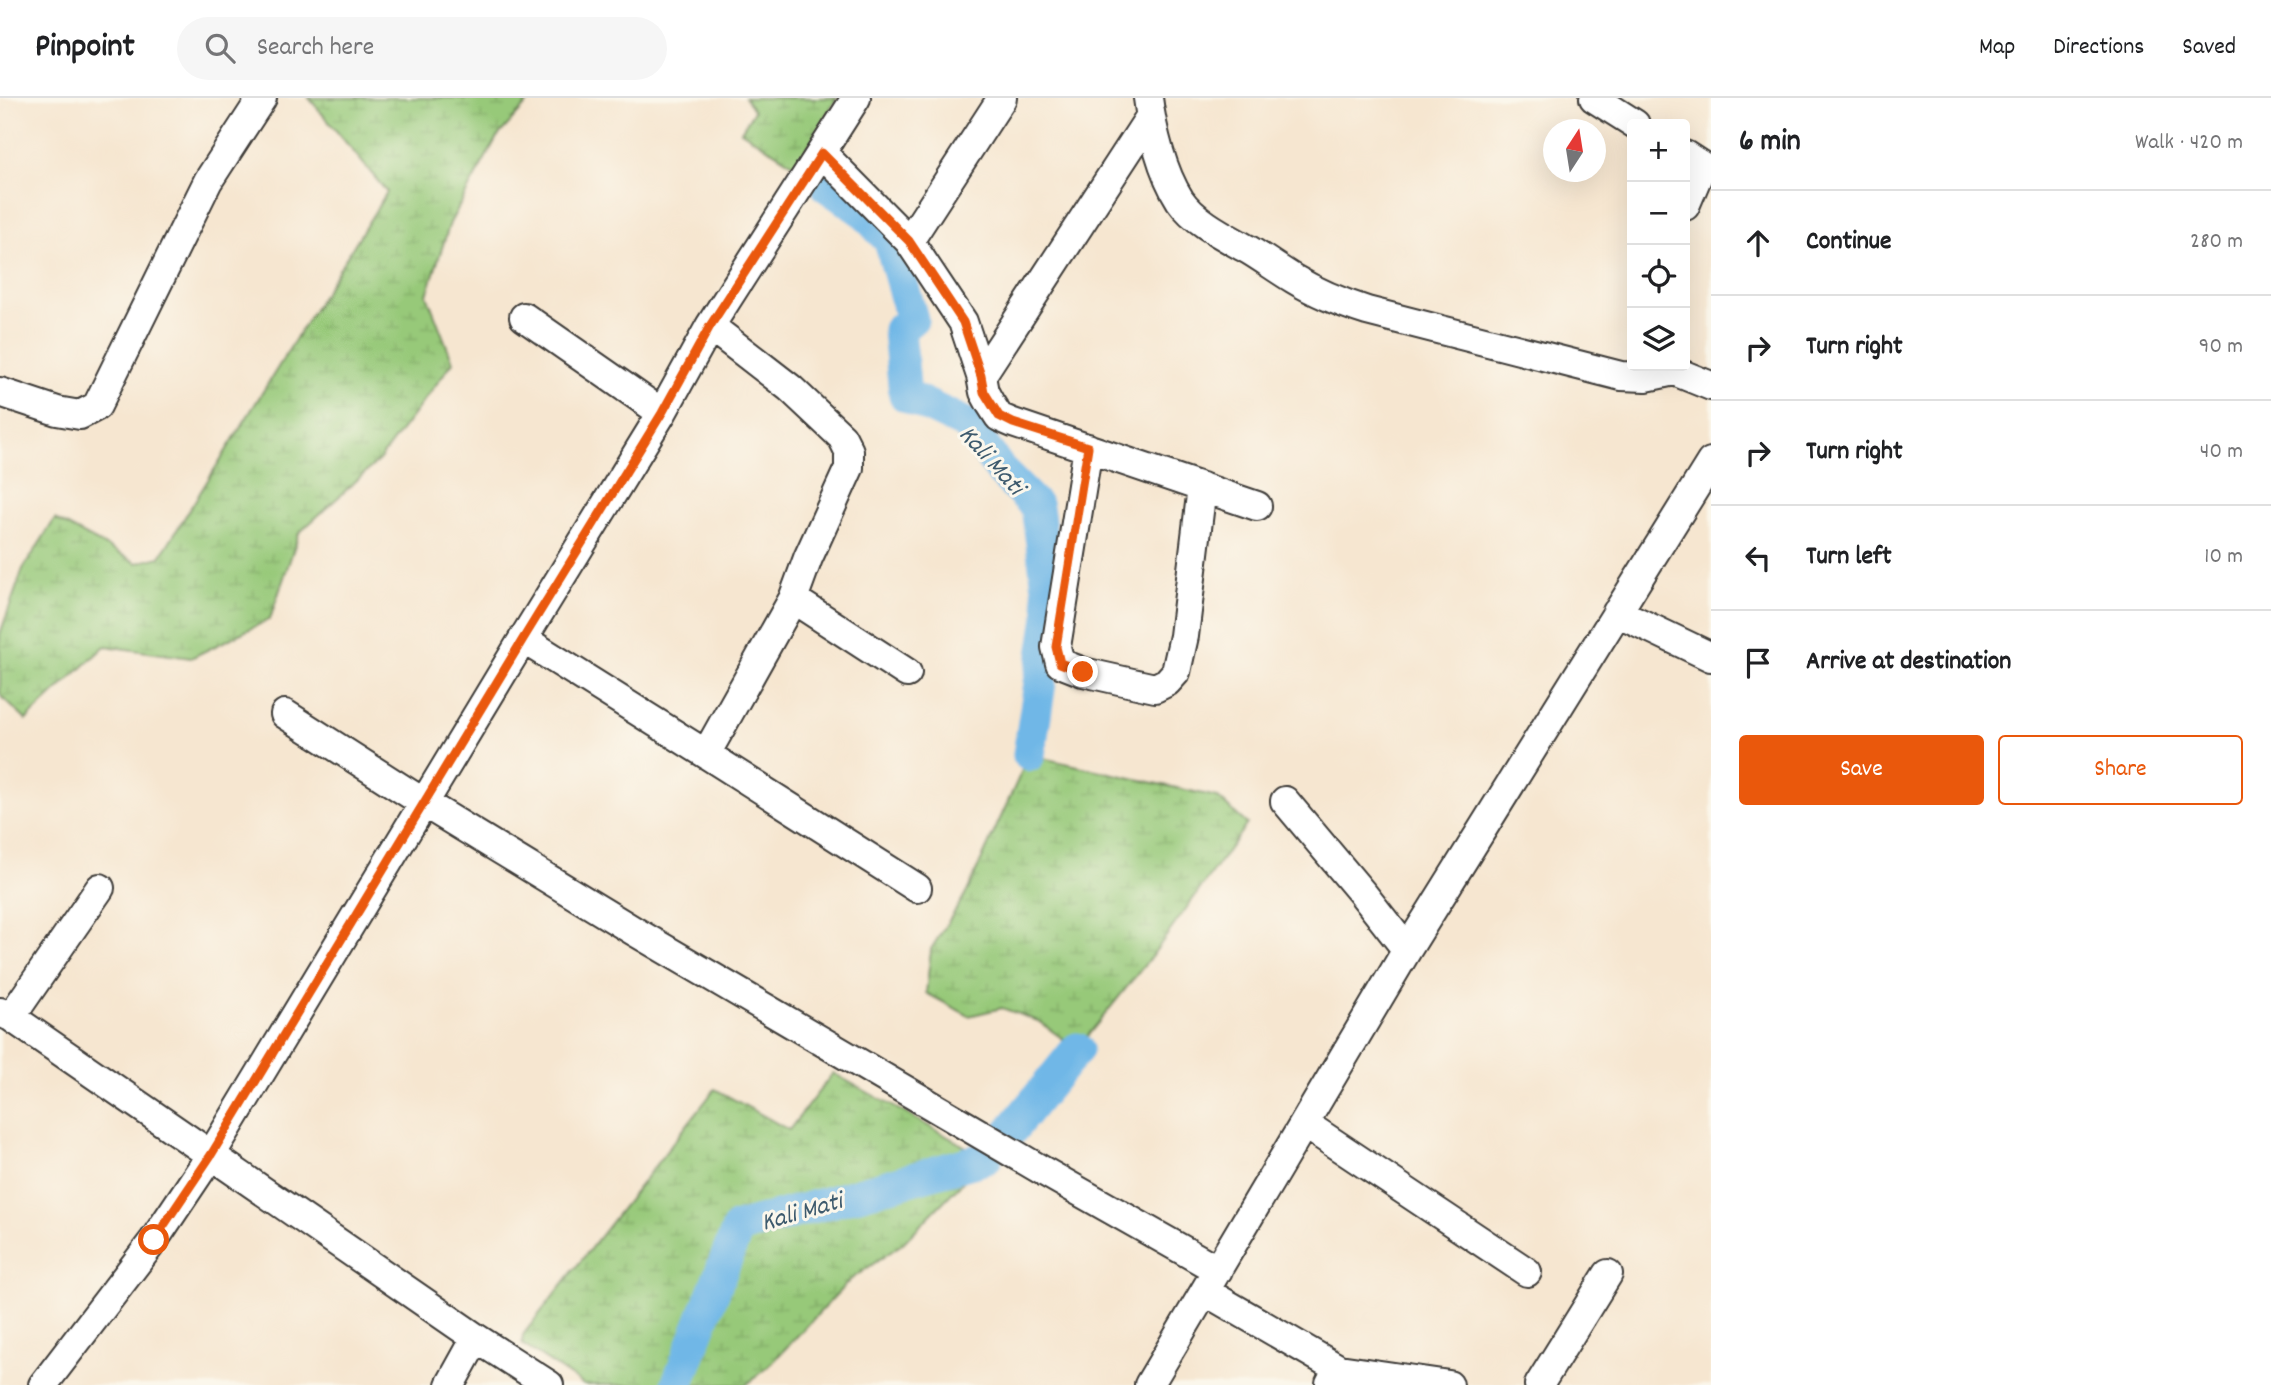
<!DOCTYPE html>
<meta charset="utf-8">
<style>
body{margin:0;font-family:Dekko,sans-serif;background:#f6f6f6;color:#202124}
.controls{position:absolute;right:21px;top:21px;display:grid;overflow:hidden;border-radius:7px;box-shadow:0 7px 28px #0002}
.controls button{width:63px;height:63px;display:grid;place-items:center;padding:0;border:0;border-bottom:2px solid #e0e0e0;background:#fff;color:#202124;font:35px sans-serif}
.compass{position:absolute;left:1543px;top:21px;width:63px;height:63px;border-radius:50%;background:#fff;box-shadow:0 7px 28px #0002;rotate:12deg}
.stop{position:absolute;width:21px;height:21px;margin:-16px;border:5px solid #ea580c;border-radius:50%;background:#fff}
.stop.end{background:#ea580c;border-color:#fff;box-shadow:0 2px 7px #0008}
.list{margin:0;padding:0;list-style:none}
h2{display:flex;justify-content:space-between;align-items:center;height:91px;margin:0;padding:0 28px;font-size:30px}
h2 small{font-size:23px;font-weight:400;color:#757577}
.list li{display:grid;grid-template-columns:46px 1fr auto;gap:21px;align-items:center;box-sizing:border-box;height:105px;padding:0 28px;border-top:2px solid #e0e0e0}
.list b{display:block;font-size:26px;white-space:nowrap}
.list em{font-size:23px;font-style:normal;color:#757577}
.actions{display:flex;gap:14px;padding:21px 28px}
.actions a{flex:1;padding:16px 0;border:2px solid #ea580c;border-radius:7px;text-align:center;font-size:24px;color:#ea580c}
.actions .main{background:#ea580c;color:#fff}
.icon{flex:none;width:38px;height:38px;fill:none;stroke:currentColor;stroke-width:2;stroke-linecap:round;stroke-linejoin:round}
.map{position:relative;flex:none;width:1711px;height:1287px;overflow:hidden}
header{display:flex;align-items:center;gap:42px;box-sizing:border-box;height:98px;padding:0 35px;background:#fff;border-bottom:2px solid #e0e0e0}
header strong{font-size:33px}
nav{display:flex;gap:38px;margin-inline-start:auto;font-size:24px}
.search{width:490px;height:63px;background:#f6f6f6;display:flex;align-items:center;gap:18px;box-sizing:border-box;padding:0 24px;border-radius:38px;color:#757577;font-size:26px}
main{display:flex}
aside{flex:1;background:#fff}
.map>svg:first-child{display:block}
</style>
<header>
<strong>Pinpoint</strong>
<div class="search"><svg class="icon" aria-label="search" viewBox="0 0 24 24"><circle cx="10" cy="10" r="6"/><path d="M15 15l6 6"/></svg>Search here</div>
<nav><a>Map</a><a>Directions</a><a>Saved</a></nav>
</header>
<main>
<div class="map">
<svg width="1711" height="1287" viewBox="0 0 1711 1287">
<defs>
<pattern id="wetland-marsh" width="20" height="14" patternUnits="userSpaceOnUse" patternTransform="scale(1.75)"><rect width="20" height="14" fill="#97c979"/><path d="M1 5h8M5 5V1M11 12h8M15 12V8" fill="none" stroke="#82ac68"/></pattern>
</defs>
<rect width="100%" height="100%" fill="#fbf7ec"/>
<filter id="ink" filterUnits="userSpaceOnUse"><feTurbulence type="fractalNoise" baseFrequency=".0143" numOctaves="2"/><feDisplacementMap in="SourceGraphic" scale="14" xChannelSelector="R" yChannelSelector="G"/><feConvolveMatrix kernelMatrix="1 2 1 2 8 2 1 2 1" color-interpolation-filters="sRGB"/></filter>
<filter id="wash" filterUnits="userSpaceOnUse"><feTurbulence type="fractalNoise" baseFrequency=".00686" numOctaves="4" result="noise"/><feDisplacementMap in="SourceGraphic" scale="28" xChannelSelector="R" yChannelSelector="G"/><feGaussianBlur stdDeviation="1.57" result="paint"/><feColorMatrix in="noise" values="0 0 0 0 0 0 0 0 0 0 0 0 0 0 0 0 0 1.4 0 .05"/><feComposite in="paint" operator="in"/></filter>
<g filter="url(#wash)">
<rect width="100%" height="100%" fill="#f6e6d0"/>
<path fill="url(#wetland-marsh)" stroke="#5a724a" stroke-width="2" d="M309 0H532L497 39 450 125 427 197 453 264 379 362 299 435 270 521 191 560 105 548 26 622 0 597V536L23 471 55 421 137 465 160 459 387 94Z
M745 0H837L796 68 741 33 754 13Z
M1029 657 1217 699 1247 726 1152 858 1077 951 1038 923 1002 910 969 918 926 895 931 851 967 794Z
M833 975 986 1060 902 1146 850 1182 767 1270 746 1287H584L522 1246 523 1237 715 991 789 1032Z"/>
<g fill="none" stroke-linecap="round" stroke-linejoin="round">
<path stroke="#6fb7e7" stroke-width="33" d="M828 89 864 114 890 143 912 221 899 232 905 297 968 327 1002 374 1037 409 1051 512 1029 657
M1004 1041 1077 951
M677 1287 738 1130 986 1060"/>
</g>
</g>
<g filter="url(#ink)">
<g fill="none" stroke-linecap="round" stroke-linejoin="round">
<defs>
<path id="minor" d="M1148 0C1152 32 1162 74 1180 102 1195 124 1226 139 1249 152 1264 161 1279 172 1294 181 1317 195 1342 205 1367 213L1621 278 1646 279 1674 273
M1594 0 1635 26
M822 55 909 143 963 224 981 278 984 294 990 305 999 319 1013 325 1257 408
M1685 57 1702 68 1685 108
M909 143 1002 0
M524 219 662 315
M710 228 790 290 842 339 849 353V370L808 460 793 501 907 575
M1667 268 1674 273 1711 288
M981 278 1150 19
M0 294 57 313 80 317 97 308 208 83 262 0
M1088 350 1056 549 1060 565 1083 574 1155 590 1167 584 1176 574 1184 538 1202 389
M793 501 706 656 917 790
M1617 514 1711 559
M523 541 706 656
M285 616 424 705 634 833 1045 1074 1218 1172
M1285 703 1363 796 1407 852
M0 914 11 919 211 1057 523 541 662 315 710 228 856 0
M11 919 100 790
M1305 1026 1527 1174
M1206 1194 1339 1271
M1330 1285 1339 1271 1449 1287
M43 1287 154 1142 211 1057 476 1240 549 1287
M450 1287 476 1240
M1149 1287 1407 852 1711 364
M1539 1287 1608 1176"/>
</defs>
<use href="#minor" stroke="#3d3a37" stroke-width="32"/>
<use href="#minor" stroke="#fff" stroke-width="28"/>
</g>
</g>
<g fill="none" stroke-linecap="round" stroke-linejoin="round" filter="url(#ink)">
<path stroke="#ea580c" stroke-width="9" d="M154 1142 211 1057 523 541 662 315 710 228 822 55 909 143 963 224 981 278 984 294 999 318 1013 325 1088 349 1056 549 1060 565 1083 574"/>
</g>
<g text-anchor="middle" stroke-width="6" stroke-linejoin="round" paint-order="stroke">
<g font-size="26" font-style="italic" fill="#3d5a6d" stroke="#fbf7ec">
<text transform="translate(993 361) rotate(48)" y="9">Kali Mati</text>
<text transform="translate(801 1112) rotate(-16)" y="9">Kali Mati</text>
</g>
</g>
</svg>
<div class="controls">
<button>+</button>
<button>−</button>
<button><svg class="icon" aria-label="locate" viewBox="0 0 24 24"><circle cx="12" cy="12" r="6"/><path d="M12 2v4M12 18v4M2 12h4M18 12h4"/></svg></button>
<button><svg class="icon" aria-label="layers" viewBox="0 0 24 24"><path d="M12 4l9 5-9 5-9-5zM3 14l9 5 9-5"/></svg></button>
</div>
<svg class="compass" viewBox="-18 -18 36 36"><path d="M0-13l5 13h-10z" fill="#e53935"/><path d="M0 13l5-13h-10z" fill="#757577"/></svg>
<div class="stop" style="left:154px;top:1142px"></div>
<div class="stop end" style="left:1083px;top:574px"></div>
</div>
<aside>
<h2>6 min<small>Walk · 420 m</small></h2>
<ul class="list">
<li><svg class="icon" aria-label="ahead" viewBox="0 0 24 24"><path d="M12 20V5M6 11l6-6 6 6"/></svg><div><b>Continue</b></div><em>280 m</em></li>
<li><svg class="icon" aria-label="right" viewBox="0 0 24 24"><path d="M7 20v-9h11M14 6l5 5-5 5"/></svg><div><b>Turn right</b></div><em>90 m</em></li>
<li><svg class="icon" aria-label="right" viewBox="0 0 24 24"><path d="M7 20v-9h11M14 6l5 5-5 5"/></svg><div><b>Turn right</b></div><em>40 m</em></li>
<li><svg class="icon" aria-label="left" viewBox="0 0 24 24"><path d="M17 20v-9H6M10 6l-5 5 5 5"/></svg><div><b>Turn left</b></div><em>10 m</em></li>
<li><svg class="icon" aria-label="arrive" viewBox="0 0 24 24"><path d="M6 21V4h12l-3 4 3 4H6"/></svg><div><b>Arrive at destination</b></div></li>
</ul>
<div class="actions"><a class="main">Save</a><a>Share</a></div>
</aside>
</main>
